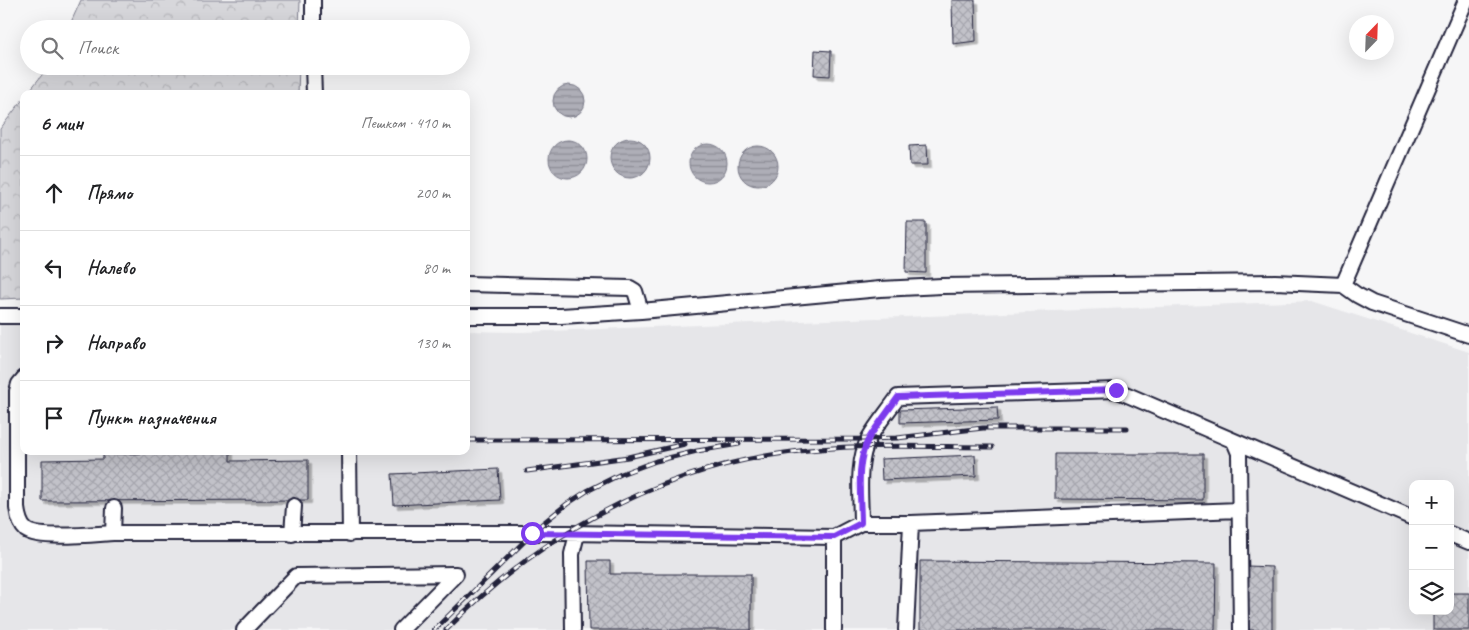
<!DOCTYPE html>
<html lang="ru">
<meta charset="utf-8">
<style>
body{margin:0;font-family:Caveat,sans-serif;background:#f6f6f6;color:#202124}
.controls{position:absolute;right:15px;bottom:15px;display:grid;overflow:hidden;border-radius:10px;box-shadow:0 5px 20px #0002}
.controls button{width:45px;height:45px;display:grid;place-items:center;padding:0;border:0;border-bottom:1px solid #e0e0e0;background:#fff;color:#202124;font:25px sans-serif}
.compass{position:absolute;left:1349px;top:15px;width:45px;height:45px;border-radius:50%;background:#fff;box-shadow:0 5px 20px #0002;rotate:23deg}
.stop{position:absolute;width:15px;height:15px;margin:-11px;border:4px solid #7c3aed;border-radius:50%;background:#fff}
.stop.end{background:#7c3aed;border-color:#fff;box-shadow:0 1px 5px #0008}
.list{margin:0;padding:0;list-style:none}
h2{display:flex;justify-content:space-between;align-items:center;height:65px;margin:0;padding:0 20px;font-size:21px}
h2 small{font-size:16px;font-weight:400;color:#757577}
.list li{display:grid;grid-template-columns:32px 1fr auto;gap:15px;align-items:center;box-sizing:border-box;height:75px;padding:0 20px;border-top:1px solid #e0e0e0}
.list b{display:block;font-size:19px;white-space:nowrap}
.list em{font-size:16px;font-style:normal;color:#757577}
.icon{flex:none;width:28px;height:28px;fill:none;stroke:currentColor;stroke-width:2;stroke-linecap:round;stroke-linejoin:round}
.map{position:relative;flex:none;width:1469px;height:630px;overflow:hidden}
.search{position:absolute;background:#fff;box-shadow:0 5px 20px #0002;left:20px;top:20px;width:450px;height:55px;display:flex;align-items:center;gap:12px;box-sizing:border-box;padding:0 18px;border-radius:28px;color:#757577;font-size:19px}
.panel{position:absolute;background:#fff;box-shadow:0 5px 20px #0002;left:20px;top:90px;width:450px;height:365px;border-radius:10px}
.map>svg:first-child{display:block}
</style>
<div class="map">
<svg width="1469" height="630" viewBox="0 0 1469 630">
<defs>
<pattern id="forest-crowns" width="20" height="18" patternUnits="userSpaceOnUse" patternTransform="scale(1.25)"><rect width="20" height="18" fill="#d7d7db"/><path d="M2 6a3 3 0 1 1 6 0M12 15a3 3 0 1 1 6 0" fill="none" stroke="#b8b8bd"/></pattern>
<pattern id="water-rules" width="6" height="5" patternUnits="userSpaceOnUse" patternTransform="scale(1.25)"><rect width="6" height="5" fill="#aeaeb7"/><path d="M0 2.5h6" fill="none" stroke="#8d8d96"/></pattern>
<pattern id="building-cross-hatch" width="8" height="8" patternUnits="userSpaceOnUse" patternTransform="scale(1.25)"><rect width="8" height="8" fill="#c2c2c9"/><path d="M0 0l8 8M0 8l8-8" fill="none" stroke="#a6a6ae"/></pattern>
<filter id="shadow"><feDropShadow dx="3.5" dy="3.5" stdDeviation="0" flood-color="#0004"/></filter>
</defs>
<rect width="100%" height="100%" fill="#f6f6f7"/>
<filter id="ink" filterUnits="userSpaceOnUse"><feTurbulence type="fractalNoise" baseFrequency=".02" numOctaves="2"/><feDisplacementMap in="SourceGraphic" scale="10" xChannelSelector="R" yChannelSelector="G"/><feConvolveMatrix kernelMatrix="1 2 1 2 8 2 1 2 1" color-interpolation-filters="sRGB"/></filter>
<g filter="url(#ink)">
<path fill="#e6e6e9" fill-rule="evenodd" d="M1312 301 1469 352V630H0V324H24V451H466V331L523 332ZM1413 484H1450V611H1413Z"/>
<path fill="url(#forest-crowns)" stroke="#7c7c8b" d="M81 0H300L299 29H68Z
M49 66H299L298 94H27Z
M24 98V298L0 299V129Z"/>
<path fill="url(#water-rules)" stroke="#767685" d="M553 101a16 16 0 1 1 32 0a16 16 0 1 1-32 0Z
M610 158a20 20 0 1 1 40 0a20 20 0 1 1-40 0Z
M549 159a19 19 0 1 1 38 0a19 19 0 1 1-38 0Z
M689 163a19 19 0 1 1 38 0a19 19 0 1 1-38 0Z
M738 166a20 20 0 1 1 40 0a20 20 0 1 1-40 0Z"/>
<path fill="url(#building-cross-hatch)" stroke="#22223b" filter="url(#shadow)" d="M952 0H975L976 41 953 44Z
M815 50 831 51 830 76 814 75Z
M927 145 928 165H910L909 146Z
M907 222H926V273L906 272Z
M997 407 998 420 900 423V410Z
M103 451H230V461L308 460V500L42 501V460L103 459Z
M1055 454H1203V500L1055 499Z
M975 455 976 476 882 480 881 459Z
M498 469 500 500 394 505 392 474Z
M588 561H610V574H751V630H589Z
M920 561 1216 563 1215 630H920Z
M1248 566 1272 567V630H1248Z
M1450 593H1469V630H1433V611H1450Z"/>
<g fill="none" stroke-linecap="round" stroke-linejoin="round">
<defs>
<path id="minor" d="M313 0V29
M313 66 314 94
M466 284 630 288 635 291 641 311
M1343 285 1466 0
M0 316H24
M466 316H561L641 311 880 289 942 286 1275 282 1343 285 1357 295 1372 303 1469 335
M24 378 19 384 17 391V508C18 516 20 525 26 530 40 540 95 534 113 533H568L834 537
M1234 441 1239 453 1241 630
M349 451 350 534
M861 523C861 496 856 463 869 438 877 424 889 410 898 397L1116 390 1413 518
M911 523 1239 510
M113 533 114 508
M292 534 294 506
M1450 534 1469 542
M244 630 296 576 456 574
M401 630 456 574
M573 630 572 554 577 534
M834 630V537L861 523H911L906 630"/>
</defs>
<use href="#minor" stroke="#22223b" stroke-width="18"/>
<use href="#minor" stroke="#fff" stroke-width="14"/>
<defs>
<path id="rail" d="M466 440 869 439 897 438 983 428H1127
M112 452 173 451
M527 471 628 457 685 444
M434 630 542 524 567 504 587 491 621 474 656 461 697 451 739 444
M446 630C537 537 654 471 785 453 853 443 924 447 992 447"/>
</defs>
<use href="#rail" stroke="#22223b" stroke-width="5"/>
<use href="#rail" stroke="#fff" stroke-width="3" stroke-dasharray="9" stroke-linecap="butt"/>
</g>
</g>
<g fill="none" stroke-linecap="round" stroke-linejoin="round" filter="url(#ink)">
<path stroke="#7c3aed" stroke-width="6" d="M532 533 834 537 861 523C861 496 855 463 869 438 878 424 889 410 898 397L1116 390"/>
</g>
</svg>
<div class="controls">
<button>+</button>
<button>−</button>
<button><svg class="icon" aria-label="layers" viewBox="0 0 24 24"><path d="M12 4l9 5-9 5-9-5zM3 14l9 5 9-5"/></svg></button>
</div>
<svg class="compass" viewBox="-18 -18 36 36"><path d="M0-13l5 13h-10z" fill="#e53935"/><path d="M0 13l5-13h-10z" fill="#757577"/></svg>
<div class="stop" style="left:532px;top:533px"></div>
<div class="stop end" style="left:1116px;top:390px"></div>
<div class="search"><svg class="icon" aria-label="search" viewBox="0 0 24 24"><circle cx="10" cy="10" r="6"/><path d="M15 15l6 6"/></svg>Поиск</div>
<section class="panel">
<h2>6 мин<small>Пешком · 410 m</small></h2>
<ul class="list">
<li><svg class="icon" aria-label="ahead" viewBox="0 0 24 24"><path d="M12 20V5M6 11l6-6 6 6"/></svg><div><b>Прямо</b></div><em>200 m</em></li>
<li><svg class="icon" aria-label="left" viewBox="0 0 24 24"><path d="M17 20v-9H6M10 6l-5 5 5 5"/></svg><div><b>Налево</b></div><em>80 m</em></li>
<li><svg class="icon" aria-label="right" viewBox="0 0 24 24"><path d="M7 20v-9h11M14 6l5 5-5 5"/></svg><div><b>Направо</b></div><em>130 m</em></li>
<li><svg class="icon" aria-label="arrive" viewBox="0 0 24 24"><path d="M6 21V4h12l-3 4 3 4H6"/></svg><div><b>Пункт назначения</b></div></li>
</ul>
</section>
</div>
